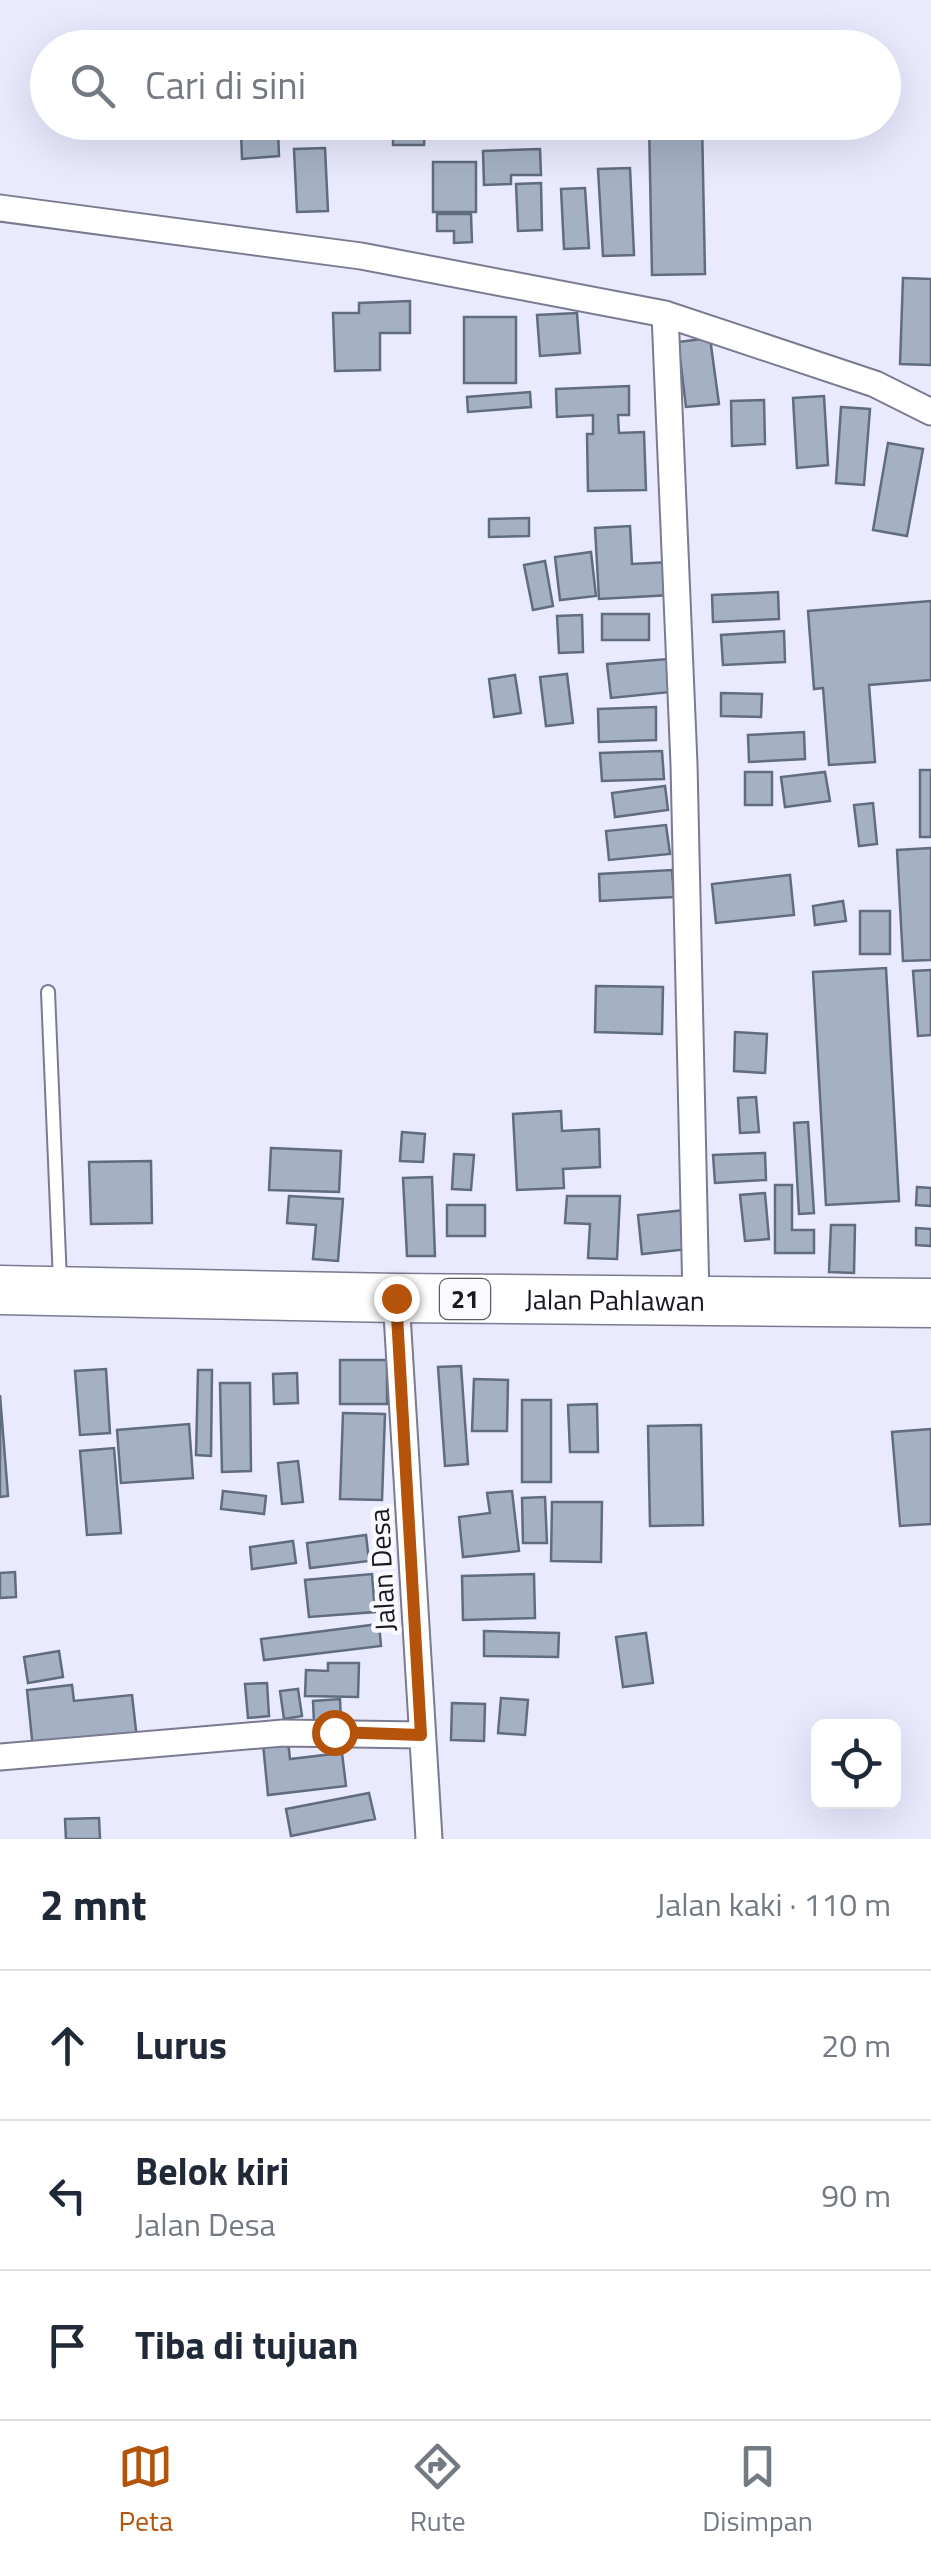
<!DOCTYPE html>
<html lang="id">
<meta charset="utf-8">
<style>
body{margin:0;font-family:"Titillium Web",sans-serif;background:#f2f2f3;color:#1f2937}
.controls{position:absolute;right:30px;bottom:30px;display:grid;overflow:hidden;border-radius:15px;box-shadow:0 10px 40px #0002}
.controls button{width:90px;height:90px;display:grid;place-items:center;padding:0;border:0;border-bottom:2px solid #e0e1e3;background:#fff;color:#1f2937;font:50px sans-serif}
.stop{position:absolute;width:30px;height:30px;margin:-22px;border:8px solid #b45309;border-radius:50%;background:#fff}
.stop.end{background:#b45309;border-color:#fff;box-shadow:0 2px 10px #0008}
.list{margin:0;padding:0;list-style:none}
h2{display:flex;justify-content:space-between;align-items:center;height:130px;margin:0;padding:0 40px;font-size:42px}
h2 small{font-size:32px;font-weight:400;color:#747a83}
.list li{display:grid;grid-template-columns:65px 1fr auto;gap:30px;align-items:center;box-sizing:border-box;height:150px;padding:0 40px;border-top:2px solid #e0e1e3}
.list b{display:block;font-size:38px;white-space:nowrap}
.list p{margin:0;font-size:32px;white-space:nowrap;color:#747a83}
.list em{font-size:32px;font-style:normal;color:#747a83}
.icon{flex:none;width:55px;height:55px;fill:none;stroke:currentColor;stroke-width:2;stroke-linecap:round;stroke-linejoin:round}
.map{position:relative;flex:none;width:931px;height:1839px;overflow:hidden}
.search{position:absolute;background:#fff;box-shadow:0 10px 40px #0002;left:30px;right:30px;top:30px;height:110px;display:flex;align-items:center;gap:25px;box-sizing:border-box;padding:0 35px;border-radius:55px;color:#747a83;font-size:38px}
.sheet{height:580px;background:#fff}
nav{display:flex;justify-content:space-around;align-items:center;box-sizing:border-box;height:140px;border-top:2px solid #e0e1e3;background:#fff;font-size:28px;color:#747a83}
nav a{display:grid;justify-items:center;gap:5px}
nav .on{color:#b45309}
.map>svg:first-child{display:block}
</style>
<div class="map">
<svg width="931" height="1839" viewBox="0 0 931 1839">
<rect width="100%" height="100%" fill="#e9eafe"/>
<path fill="#a4b1c5" stroke="#606c7f" stroke-width="2.5" d="M675 34 790 41 789 48H674Z
M393 122H425L424 145H393Z
M649 122H702L705 274 652 275Z
M278 130 279 156 242 159 241 132Z
M325 148 328 211 297 212 294 149Z
M540 149 541 175H511V184L484 185 483 151Z
M433 162H476V212H433Z
M630 168 634 255 603 256 598 169Z
M541 183 542 230 518 231 516 184Z
M585 188 589 248 564 249 561 189Z
M437 214H471L472 242 454 243V231H437Z
M903 278 931 279V365L900 364Z
M410 301V333H380V370L335 371 333 313H359V303Z
M577 313 580 353 540 356 537 315Z
M464 317H516V383H464Z
M710 338 719 404 686 407 678 342Z
M629 386V415H618L619 433 644 432 646 490 588 491 587 434H593V415L557 417 556 389Z
M530 392 531 407 468 412 467 397Z
M824 396 828 465 797 468 793 398Z
M764 400 765 444 732 446 731 401Z
M841 407 870 409 864 485 836 483Z
M888 443 923 449 907 536 873 530Z
M529 518V536L489 537V519Z
M630 526 632 564 670 562 671 595 599 599 595 528Z
M591 552 596 596 560 600 555 557Z
M545 561 553 606 533 610 524 565Z
M778 592 779 619 713 622 712 595Z
M931 601V680L869 685 875 762 829 765 823 688 814 689 808 611Z
M602 614H649V640H602Z
M582 615 583 652 559 653 557 616Z
M784 631 785 662 723 665 721 635Z
M668 659 671 692 611 698 607 664Z
M567 674 573 723 546 726 540 677Z
M515 675 521 713 494 717 489 679Z
M721 693 762 694 761 717 721 716Z
M656 707V740L599 742 598 709Z
M804 732 805 759 749 762 748 735Z
M662 751 664 779 602 781 600 753Z
M920 770H931V837H920Z
M745 772H772V805H745Z
M825 772 830 801 785 807 781 777Z
M665 786 668 810 615 817 612 793Z
M873 803 877 844 859 846 854 805Z
M666 825 670 854 609 860 606 831Z
M931 848V960L903 961 897 850Z
M672 870 674 897 600 901 599 874Z
M790 875 794 915 716 923 712 884Z
M843 901 846 921 815 925 813 906Z
M860 911H890V954H860Z
M886 968 899 1201 826 1205 813 972Z
M931 970V1035L918 1036 913 971Z
M596 986 663 987 662 1034 595 1032Z
M735 1032 767 1034 765 1073 734 1071Z
M756 1097 759 1132 740 1133 738 1098Z
M561 1111 562 1131 599 1129 600 1167 563 1169 564 1188 517 1190 513 1114Z
M808 1122 814 1213 799 1214 794 1123Z
M402 1132 425 1134 423 1162 400 1161Z
M271 1148 341 1151 339 1192 269 1190Z
M765 1153 766 1180 715 1183 713 1155Z
M454 1154 474 1155 471 1190 452 1189Z
M151 1161 152 1223 91 1224 89 1162Z
M432 1177 435 1256H407L403 1178Z
M775 1185H792V1230H814V1253H775Z
M917 1187 931 1188V1206L916 1205Z
M765 1193 769 1239 745 1241 740 1195Z
M289 1196 343 1199 338 1261 313 1259 316 1225 287 1223Z
M567 1196H620L617 1259 588 1258 590 1224 565 1223Z
M447 1205H485V1236H447Z
M686 1210 689 1249 642 1254 638 1215Z
M831 1225H855L854 1273 829 1272Z
M916 1228 931 1229V1246L916 1245Z
M340 1360H387V1404H340Z
M461 1366 468 1464 445 1466 438 1367Z
M106 1369 110 1433 80 1435 75 1371Z
M198 1370H212L211 1456 196 1455Z
M297 1373 298 1403 274 1404 273 1374Z
M474 1379 508 1380 507 1431H472Z
M220 1383H250L251 1471 222 1472Z
M0 1395 8 1496 0 1497Z
M522 1400H551V1482H522Z
M597 1404 598 1452H570L568 1405Z
M343 1413 385 1414 382 1500 340 1499Z
M189 1424 193 1478 121 1483 117 1430Z
M701 1425 703 1525 650 1526 648 1426Z
M931 1429V1524L900 1526 892 1432Z
M114 1448 121 1533 87 1535 80 1451Z
M298 1461 303 1502 282 1504 278 1463Z
M223 1491 266 1496 264 1514 221 1509Z
M512 1491 519 1551 463 1557 459 1517 490 1513 487 1493Z
M545 1497 547 1543H523L522 1498Z
M552 1502H602L601 1562 551 1561Z
M366 1535 369 1561 310 1568 307 1543Z
M293 1541 296 1563 252 1569 250 1547Z
M15 1572 16 1597 0 1598V1573Z
M372 1574 375 1612 309 1617 305 1580Z
M534 1574 535 1618 463 1620 462 1576Z
M379 1624 381 1646 264 1660 261 1639Z
M484 1631 559 1633 558 1657 484 1656Z
M646 1633 653 1683 623 1687 616 1637Z
M59 1651 63 1677 28 1683 24 1657Z
M328 1663H359L358 1697 305 1696 306 1670 328 1671Z
M267 1683 269 1716 248 1718 245 1684Z
M72 1685 74 1701 132 1695 137 1739 33 1749 27 1690Z
M298 1689 302 1716 284 1719 280 1691Z
M501 1698 528 1700 525 1735 498 1733Z
M340 1699 341 1721 314 1723 313 1701Z
M452 1703 485 1704 484 1741 451 1740Z
M288 1741 290 1759 342 1753 346 1786 268 1795 263 1744Z
M369 1793 375 1819 291 1836 286 1809Z
M99 1818 100 1839H66L65 1819Z"/>
<g fill="none" stroke-linecap="round" stroke-linejoin="round">
<defs>
<path id="lane" d="M48 992 60 1282"/>
<path id="street" d="M0 208 361 256 665 314 875 384 931 412
M665 314 684 764 696 1299
M396 1298 429 1839
M0 1757 283 1733 421 1735"/>
<g id="highway">
<path id="s1" d="M0 1290 396 1298 931 1303"/>
</g>
</defs>
<use href="#lane" stroke="#7a7b90" stroke-width="16"/>
<use href="#street" stroke="#7a7b90" stroke-width="29"/>
<use href="#highway" stroke="#7a7b90" stroke-width="51"/>
<use href="#lane" stroke="#fff" stroke-width="12"/>
<use href="#street" stroke="#fff" stroke-width="25"/>
<use href="#highway" stroke="#fff" stroke-width="48"/>
</g>
<g fill="none" stroke-linecap="round" stroke-linejoin="round">
<path stroke="#b45309" stroke-width="12" d="M334 1732 421 1735 396 1298"/>
</g>
<g text-anchor="middle" stroke-width="9" stroke-linejoin="round" paint-order="stroke">
<rect fill="#f9f9fe" stroke="#5c5c63" stroke-width="2.5" x="440" y="1279" width="50" height="40" rx="8"/>
<g font-size="25" font-weight="bold" fill="#181921">
<text x="465" y="1308">21</text>
</g>
<g font-size="28" fill="#181921" stroke="#f9f9fe">
<text dy="10" stroke="none"><textPath href="#s1" startOffset="615">Jalan Pahlawan</textPath></text>
<text transform="translate(382 1570) rotate(-93)" y="10">Jalan Desa</text>
</g>
</g>
</svg>
<div class="controls">
<button><svg class="icon" aria-label="locate" viewBox="0 0 24 24"><circle cx="12" cy="12" r="6"/><path d="M12 2v4M12 18v4M2 12h4M18 12h4"/></svg></button>
</div>
<div class="stop" style="left:334px;top:1732px"></div>
<div class="stop end" style="left:396px;top:1298px"></div>
<div class="search"><svg class="icon" aria-label="search" viewBox="0 0 24 24"><circle cx="10" cy="10" r="6"/><path d="M15 15l6 6"/></svg>Cari di sini</div>
</div>
<section class="sheet">
<h2>2 mnt<small>Jalan kaki · 110 m</small></h2>
<ul class="list">
<li><svg class="icon" aria-label="ahead" viewBox="0 0 24 24"><path d="M12 20V5M6 11l6-6 6 6"/></svg><div><b>Lurus</b></div><em>20 m</em></li>
<li><svg class="icon" aria-label="left" viewBox="0 0 24 24"><path d="M17 20v-9H6M10 6l-5 5 5 5"/></svg><div><b>Belok kiri</b><p>Jalan Desa</p></div><em>90 m</em></li>
<li><svg class="icon" aria-label="arrive" viewBox="0 0 24 24"><path d="M6 21V4h12l-3 4 3 4H6"/></svg><div><b>Tiba di tujuan</b></div></li>
</ul>
</section>
<nav>
<a class="on"><svg class="icon" aria-label="map" viewBox="0 0 24 24"><path d="M3 6l6-2 6 2 6-2v14l-6 2-6-2-6 2zM9 4v14M15 6v14"/></svg>Peta</a>
<a><svg class="icon" aria-label="directions" viewBox="0 0 24 24"><path d="M12 3l9 9-9 9-9-9zM9 14v-3h6M13 9l2 2-2 2"/></svg>Rute</a>
<a><svg class="icon" aria-label="saved" viewBox="0 0 24 24"><path d="M7 4h10v16l-5-4-5 4z"/></svg>Disimpan</a>
</nav>
